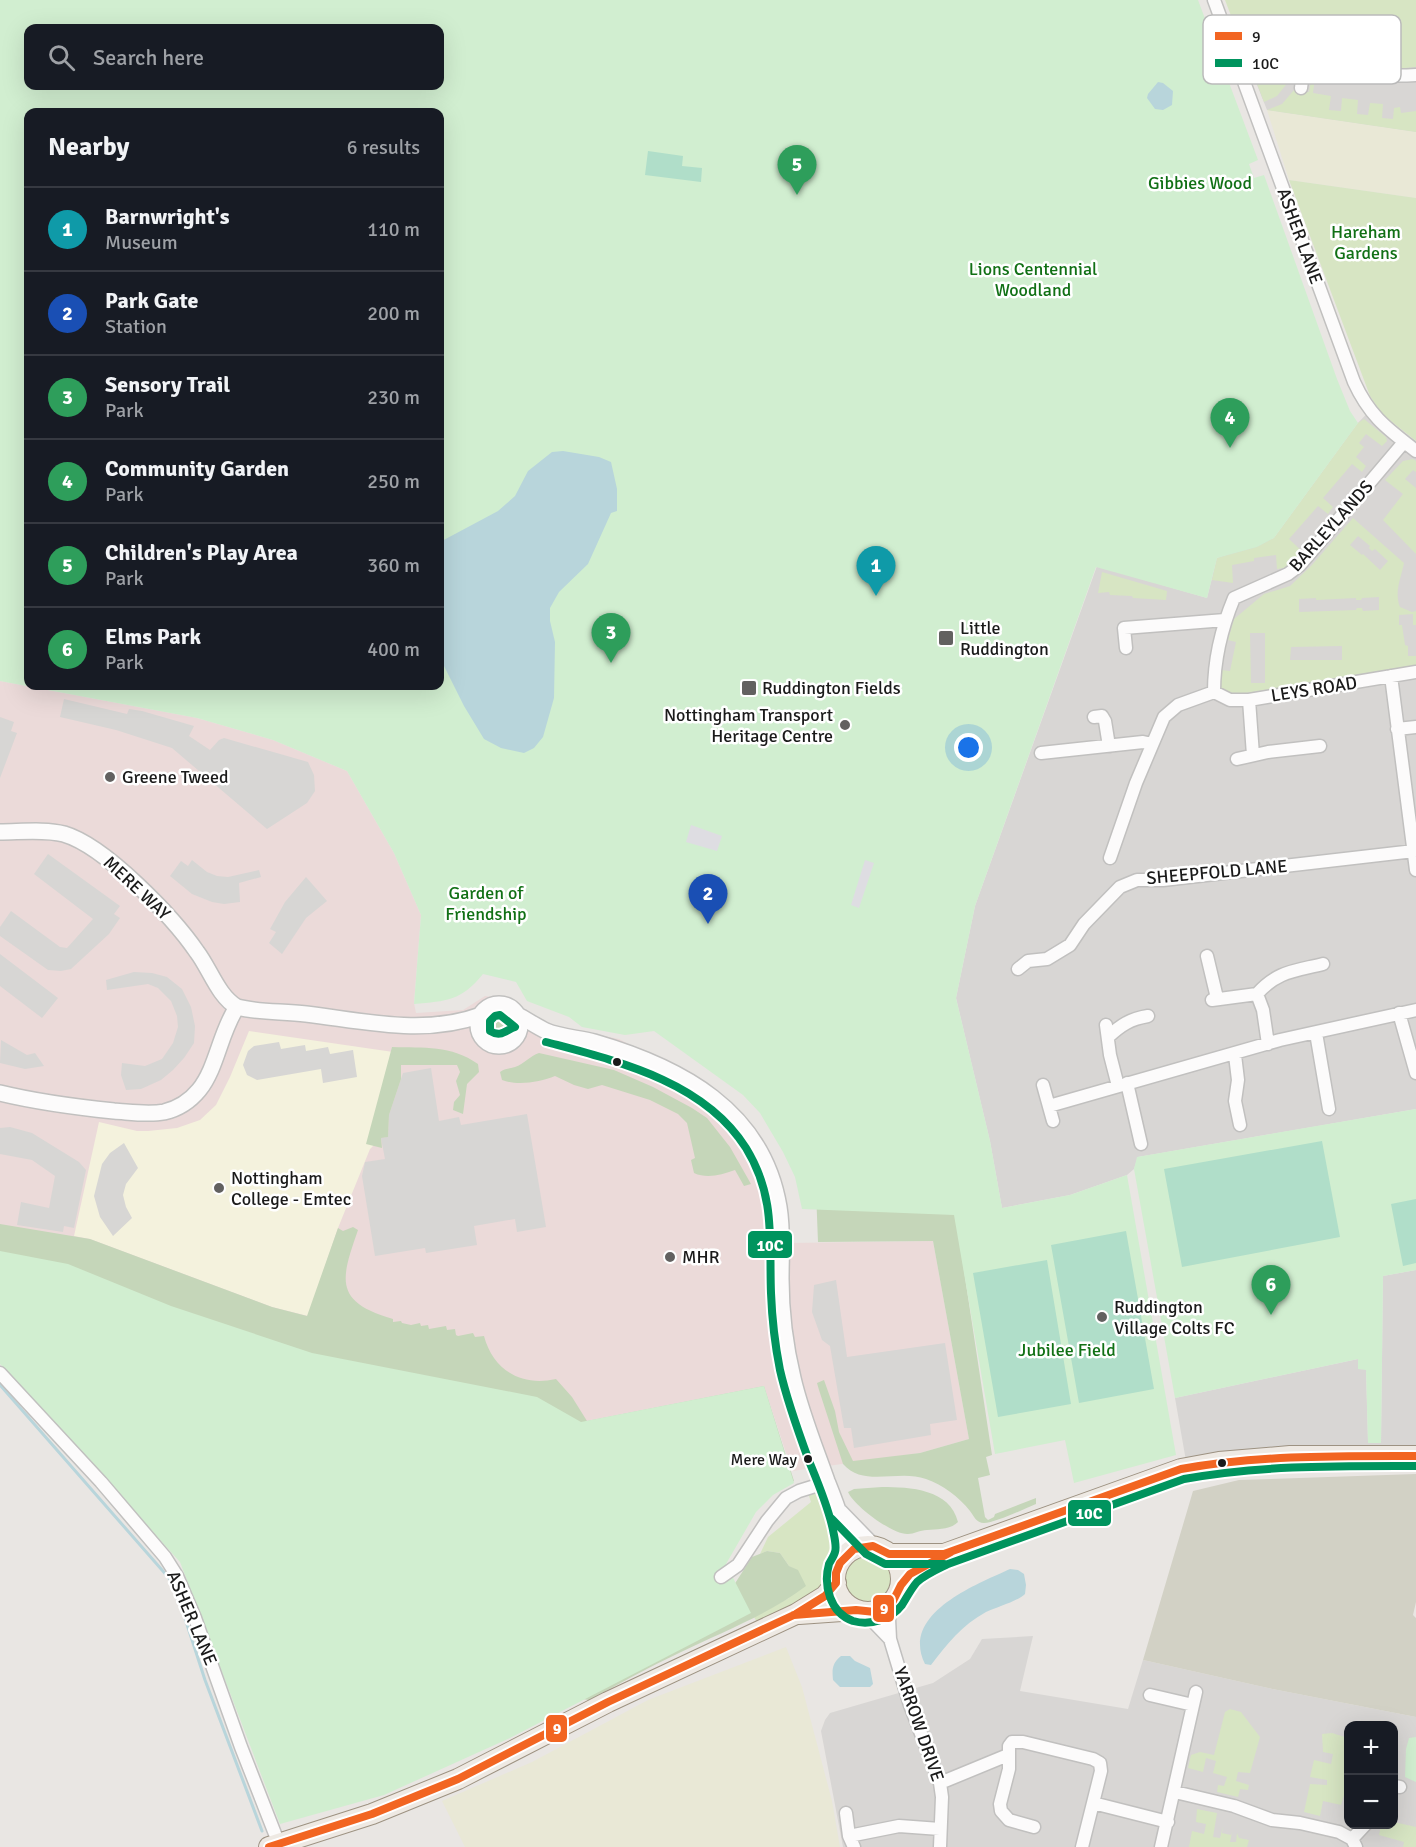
<!DOCTYPE html>
<meta charset="utf-8">
<style>
body{margin:0;font-family:Signika,sans-serif;background:#20242c;color:#f1f3f6}
.controls{position:absolute;right:18px;bottom:18px;display:grid;overflow:hidden;border-radius:12px;box-shadow:0 6px 24px #0002}
.controls button{width:54px;height:54px;display:grid;place-items:center;padding:0;border:0;border-bottom:2px solid #363941;background:#171b24;color:#f1f3f6;font:30px sans-serif}
.you{position:absolute;left:969px;top:748px;width:21px;height:21px;margin:-15px;border:4px solid #fff;border-radius:50%;background:#1a73e8;box-shadow:0 0 0 9px #1a73e833}
.badge{display:grid;place-items:center;width:39px;height:39px;border-radius:50%;background:#0f766e;color:#fff;font-size:20px;font-weight:700}
.pin{position:absolute;translate:-50% -50px;filter:drop-shadow(0 2px 3px #0008)}
.pin::after{content:'';position:absolute;top:32px;width:21px;height:18px;background:inherit;clip-path:polygon(0 0,100% 0,50% 100%)}
.list{margin:0;padding:0;list-style:none}
h2{display:flex;justify-content:space-between;align-items:center;height:78px;margin:0;padding:0 24px;font-size:26px}
h2 small{font-size:20px;font-weight:400;color:#9ea1a6}
.list li{display:grid;grid-template-columns:39px 1fr auto;gap:18px;align-items:center;box-sizing:border-box;height:84px;padding:0 24px;border-top:2px solid #363941}
.list b{display:block;font-size:22px;white-space:nowrap}
.list p{margin:0;font-size:20px;white-space:nowrap;color:#9ea1a6}
.list em{font-size:20px;font-style:normal;color:#9ea1a6}
.icon{flex:none;width:33px;height:33px;fill:none;stroke:currentColor;stroke-width:2;stroke-linecap:round;stroke-linejoin:round}
.map{position:relative;flex:none;width:1416px;height:1847px;overflow:hidden}
.search{position:absolute;background:#171b24;box-shadow:0 6px 24px #0002;left:24px;top:24px;width:420px;height:66px;display:flex;align-items:center;gap:15px;box-sizing:border-box;padding:0 21px;border-radius:12px;color:#9ea1a6;font-size:22px}
.panel{position:absolute;background:#171b24;box-shadow:0 6px 24px #0002;left:24px;top:108px;width:420px;height:582px;border-radius:12px}
.map>svg:first-child{display:block}
</style>
<div class="map">
<svg width="1416" height="1847" viewBox="0 0 1416 1847">
<rect width="100%" height="100%" fill="#e9e6e3"/>
<path fill="#d8d6d4" fill-rule="evenodd" d="M1236 32 1362 55 1416 52V132L1267 110Z
M1376 404 1382 414 1416 441V1109L1138 1157 1134 1169 1127 1175 1070 1195 1002 1208 990 1141 956 998 975 906 1097 566 1207 598 1217 558 1274 538 1358 423Z
M1416 1270V1448L1186 1461 1175 1398 1358 1359 1366 1369 1368 1442 1381 1443 1383 1276Z
M1033 1636 1020 1691 1128 1709 1143 1660 1268 1688 1416 1717V1847H843L821 1731 825 1720 830 1713 933 1683 970 1659 982 1639ZM1348 1726H1394V1824H1348Z"/>
<path fill="#ebdad9" d="M0 681 197 718 273 740 347 771 394 853 421 915 414 1003 416 1013 463 1010 485 996 513 1000 520 1009 552 1026 619 1039 707 1084 729 1102 741 1114 751 1126 768 1152 777 1173 788 1243 933 1241 969 1439 920 1453 792 1471 764 1386 581 1422 0 1251Z"/>
<path fill="#f4f2dd" d="M249 1031 400 1053 376 1143 370 1149 338 1228 308 1316 272 1307 90 1239 74 1236 99 1122 137 1131H148L177 1128 200 1120 216 1105 230 1077Z"/>
<path fill="#d7d6d4" d="M64 699 127 714 129 709 142 711 194 726 189 736 210 750 219 740 224 738 308 762 314 775 315 791 307 803 267 829 172 748 116 730 60 717Z
M0 717 14 722 11 731 17 733 0 778Z
M48 854 120 906 114 914 120 918 109 934 71 969 61 971 48 970 0 936V927L11 911 60 947 67 948 93 919 34 874Z
M192 860 207 872 217 876 228 877 259 870 261 877 239 883 240 902 224 904 212 902 192 894 170 876 181 861 188 866Z
M306 877 327 901 306 918 282 954 269 943 276 932 270 929 285 902Z
M0 954 58 998 42 1018 0 986Z
M134 972 152 973 167 977 182 989 191 1007 195 1026 194 1043 184 1058 173 1070 161 1080 141 1089 126 1090 121 1075 122 1063 145 1066 162 1059 173 1043 178 1027 177 1016 171 1001 158 988 148 984 107 990 106 980Z
M1 1040 27 1055 35 1053 44 1066 25 1069 0 1063Z
M279 1042 281 1049 305 1045 306 1051 328 1047 330 1054 353 1050 357 1077 323 1083 321 1069 257 1080 247 1075 243 1065 248 1051 254 1046Z
M431 1068 439 1121 459 1117 461 1125 527 1114 546 1227 517 1232 515 1219 474 1226 477 1245 426 1253 425 1248 375 1256 362 1176 365 1162 385 1159 381 1138 388 1137 389 1115 403 1073Z
M10 1127 32 1133 79 1162 86 1170 74 1228 64 1226 63 1232 17 1225 21 1202 49 1208 55 1176 32 1160 0 1154V1128Z
M124 1143 138 1168 126 1184 123 1195 126 1207 132 1218 113 1236 100 1217 94 1196 102 1164 110 1153Z
M836 1280 847 1357 945 1343 957 1420 930 1424 931 1435 854 1448 851 1428H844L830 1346 822 1340 812 1312 814 1285Z"/>
<path fill="#d2d1c5" d="M1416 1474V1602L1413 1615 1416 1618V1717L1268 1688 1143 1660 1193 1491 1239 1480Z"/>
<path fill="#e9e8d6" d="M1267 110 1416 132V198L1289 180Z
M786 1647 802 1687 832 1801 840 1847H465L442 1801 532 1762 648 1700Z"/>
<path fill="#d7e5c3" fill-rule="evenodd" d="M1225 0H1416V67L1393 69 1378 68 1281 52 1278 70 1293 76 1277 96 1264 102Z
M1315 78 1313 93 1331 96 1329 110 1341 111 1342 98 1358 100 1357 114 1368 115 1370 103 1383 104 1382 118 1393 119 1394 108 1400 107 1401 113 1416 111V132L1267 110 1282 104 1294 90 1309 92 1311 81Z
M1289 180 1416 198V441L1382 414 1370 396Z
M1364 419 1386 437 1387 441 1382 446 1366 434 1359 443 1364 447 1356 457 1366 466 1362 472 1352 464 1323 498 1333 507 1328 514 1318 506 1289 539 1306 555 1289 567 1277 569 1276 555 1254 558V561L1232 565 1233 583 1212 580 1217 558 1257 547 1274 538 1358 423Z
M1413 459 1416 461V472L1413 470 1405 479 1416 488V554L1383 520 1403 494 1385 480 1403 461Z
M1353 518 1404 563C1401 578 1394 592 1400 607L1412 612 1416 611V625H1413V614L1399 615V625H1402L1405 645 1408 646V656H1416V665L1240 694 1227 692 1221 688 1218 678 1221 670 1230 671 1236 642 1228 640 1234 619 1264 594 1290 586 1311 566ZM1358 536 1370 546 1369 548 1372 551 1375 549 1388 561 1380 570 1363 554 1362 555 1350 545ZM1379 597V610L1363 611 1362 608H1357L1356 610 1299 612V599L1316 598V600L1356 598V600H1361L1362 598ZM1250 633H1265V683H1251ZM1342 646V660H1290L1291 647Z
M1102 572 1167 591 1166 600 1133 598 1132 596 1110 595 1109 592 1098 593Z
M824 1488 840 1533 837 1553 830 1571 817 1591 802 1601 757 1622 754 1617 789 1598 798 1571 789 1566 780 1553 767 1551 760 1554 768 1537 811 1502 808 1493Z
M843 1579a25 25 0 1 1 50 0a25 25 0 1 1-50 0Z
M1230 1709 1241 1712 1260 1737 1250 1773 1238 1772 1236 1781 1249 1785 1248 1790 1240 1789 1238 1797 1217 1792 1218 1785 1224 1786 1227 1777 1213 1773 1216 1761 1206 1758 1203 1772 1188 1768 1191 1755 1200 1752 1214 1755 1225 1712Z
M1332 1733 1348 1738V1793L1345 1792 1341 1805 1323 1801 1320 1816 1304 1812 1310 1784 1327 1785V1780L1310 1777 1314 1760 1331 1764 1333 1754 1323 1752 1322 1734Z
M1197 1809 1217 1813 1213 1837 1220 1838 1223 1826 1222 1833 1231 1835 1232 1832 1230 1842H1236L1237 1833 1239 1838 1249 1840 1247 1847H1189L1192 1831 1204 1834 1206 1824 1196 1822Z
M1394 1822 1416 1827V1847H1403L1404 1842 1379 1835 1381 1825 1394 1824Z"/>
<path fill="#c5d6b9" d="M486 1026a12 12 0 1 1 24 0a12 12 0 1 1-24 0Z
M392 1047C424 1048 451 1045 478 1064L479 1072 467 1084 463 1114 453 1110 454 1102 460 1095 456 1081 460 1072 457 1065H401V1079L389 1115 388 1137 381 1138 382 1148 366 1144Z
M539 1053 614 1070 653 1087 692 1108 707 1118 730 1147 751 1184 744 1186 735 1170C721 1175 707 1179 694 1173L691 1160 695 1158 687 1123 678 1114 650 1100 602 1085 588 1089 574 1085 555 1076C540 1082 518 1086 502 1080L500 1072C506 1068 509 1069 515 1067 524 1064 530 1056 539 1053Z
M816 1191 928 1200 960 1217 956 1218 992 1455 986 1457 990 1475 978 1478 985 1517 988 1520 994 1517 995 1514 1036 1498V1504C1024 1509 995 1523 984 1523 976 1523 974 1516 970 1511 959 1497 943 1485 926 1479 898 1469 864 1488 843 1464L819 1390 817 1383 824 1380 835 1411 839 1432 853 1461 920 1453 969 1439 933 1241 818 1242Z
M0 1224 90 1239 272 1307 307 1316 338 1228 343 1231 353 1227 358 1230C341 1279 333 1302 393 1319V1322L401 1321 402 1323 411 1325 420 1323 421 1326 428 1325 429 1329 446 1326 447 1330 455 1329 456 1335 458 1336 473 1333 475 1337 484 1336C493 1370 521 1387 556 1379L572 1397 587 1421 764 1386 794 1481 765 1495 0 1259Z
M882 1487C910 1487 950 1489 958 1522 950 1530 937 1529 927 1530 920 1530 914 1534 908 1534 893 1535 854 1506 848 1492L854 1489Z
M767 1551 780 1553 789 1566 798 1570 806 1586C768 1615 722 1632 679 1653 649 1667 619 1684 589 1700L576 1698 723 1602 752 1557Z"/>
<path fill="#d1eed0" fill-rule="evenodd" d="M0 0H1198L1258 160 1249 164 1254 178 1264 175 1337 379 1350 411 1358 423 1274 538 1257 547 1217 558 1207 598 1096 567 975 906 956 998 990 1141 1002 1208 1070 1195 1127 1175 1176 1455 1074 1483 1065 1440 995 1454 954 1215 802 1209 795 1177 783 1152 760 1113 743 1095 654 1031 625 1035 582 1027 569 1017 527 1001 516 982 483 974C461 1001 447 1001 414 1004L421 915 394 853 347 771 273 740 197 718 0 681ZM28 28H440V86H28ZM28 112H440V686H28Z
M1416 1109V1270L1383 1276 1381 1443H1368L1366 1370 1358 1369V1359L1175 1398 1134 1169 1137 1157Z
M0 1251 68 1264 171 1306 312 1353 537 1397 581 1422 764 1386 794 1483 773 1495 756 1512 726 1564 751 1613 510 1738 384 1795 280 1824 180 1562 0 1364Z
M1416 1737V1782L1405 1777 1406 1749 1409 1738Z"/>
<path fill="#b0dec9" d="M648 151 683 156 682 166 702 168 701 182 645 175Z
M1322 1141 1340 1237 1182 1267 1164 1169Z
M1416 1199V1263L1403 1266 1391 1204Z
M1126 1231 1154 1389 1079 1403 1051 1245Z
M1047 1260 1071 1404 998 1417 973 1273Z"/>
<path fill="#dedde2" d="M691 825 722 836 717 851 686 842Z
M865 860 874 863 859 908 851 905Z"/>
<path fill="#b8d5db" d="M1158 82 1163 83 1173 91 1172 105 1163 110 1155 109 1147 98 1148 94Z
M563 451 599 457 611 462 617 489V511L611 513 588 564 559 592 550 608V621L555 642 554 698 543 737 534 748 524 753 501 748 484 739 464 706 440 658V542L498 511 515 496 528 471 552 452Z
M1010 1569 1018 1570 1024 1574 1026 1585 1025 1594C1018 1601 997 1607 986 1612 962 1625 947 1644 931 1665L925 1664C900 1614 975 1585 1010 1569Z
M841 1656H850L855 1661 870 1668 873 1684 870 1687H840L833 1680C832 1670 832 1663 841 1656Z"/>
<g fill="none" stroke-linecap="round" stroke-linejoin="round">
<path stroke="#b8d5db" stroke-width="3" d="M0 1385 169 1578 182 1609 205 1680 262 1831"/>
<defs>
<path id="minor" d="M1214 0 1354 382C1370 417 1388 429 1416 451
M1282 62C1327 69 1370 78 1416 75
M1301 88 1304 65
M1126 648 1124 628 1225 620
M1391 676 1416 870
M1214 692C1214 661 1222 627 1234 598L1288 574 1300 565 1404 442
M1214 692 1230 700H1249L1416 672
M1249 700 1253 755
M1094 717 1102 716 1105 721 1109 746
M1397 729 1416 727
M1041 753 1143 742 1152 744
M1237 759 1268 752 1320 746
M1110 858 1136 783 1164 717 1178 705 1214 692
M1207 956 1217 998
M1018 969 1028 961 1047 959 1070 945 1084 924 1120 887 1137 880H1163L1414 851
M1257 994C1277 971 1295 971 1323 964
M1212 1000 1257 994 1263 1010 1268 1044
M1399 1013 1416 1073
M1106 1025 1110 1055 1118 1086
M1316 1033 1329 1109
M1108 1037C1121 1025 1130 1019 1148 1016
M1235 1055 1238 1080 1235 1101 1240 1125
M1127 1083 1141 1144
M1043 1085 1053 1121
M1049 1106 1280 1040 1416 1010
M0 1373 101 1482 165 1557 177 1576 195 1618 241 1747 279 1844
M721 1577 738 1565 767 1521 786 1498 799 1491 828 1482
M893 1601 889 1619 890 1639 910 1705 940 1783 942 1797 940 1847
M864 1612 890 1639
M1150 1695 1193 1705
M940 1783 1008 1755
M1394 1786 1400 1787
M1175 1792 1234 1806 1272 1820 1300 1823 1339 1832 1352 1839 1356 1847
M1093 1803 1168 1822
M846 1813 849 1836 854 1847
M1034 1827 1009 1820 1001 1811 1000 1804 1009 1769V1746L1012 1742H1023L1093 1759 1100 1763 1101 1771 1082 1847
M849 1836 899 1826 940 1829
M1352 1839 1366 1824
M1161 1847 1196 1692"/>
<path id="tertiary" d="M0 832C20 832 45 829 64 834 105 846 173 917 197 952 210 969 218 996 237 1007 220 1032 217 1068 199 1090 190 1101 177 1109 164 1112 148 1115 130 1112 114 1111 75 1107 37 1102 0 1093
M478 1025a21 21 0 1 1 42 0a21 21 0 1 1-42 0Z
M237 1007C260 1013 283 1011 306 1014 365 1021 424 1036 481 1015
M518 1015C527 1020 536 1026 546 1031 560 1037 579 1038 594 1042 680 1067 763 1110 779 1207 783 1231 781 1255 781 1279 781 1313 785 1345 793 1378 801 1413 815 1447 827 1481 837 1506 846 1528 846 1555
M840 1512 873 1546"/>
<path id="primary" d="M835 1579a33 33 0 1 1 66 0a33 33 0 1 1-66 0Z
M889 1554H944
M901 1585 910 1574 944 1554 1181 1469 1219 1462 1290 1456H1416
M799 1614 856 1610
M269 1847 372 1814 458 1779 608 1702 796 1614 825 1596 836 1583"/>
</defs>
<use href="#minor" stroke="#c1c0bf" stroke-width="15"/>
<use href="#tertiary" stroke="#c1c0bf" stroke-width="18"/>
<use href="#primary" stroke="#9d9282" stroke-width="22"/>
<use href="#minor" stroke="#fcfbfb" stroke-width="12"/>
<use href="#tertiary" stroke="#fcfbfb" stroke-width="15"/>
<use href="#primary" stroke="#eee9e3" stroke-width="20"/>
<defs>
<path id="bus-1" d="M794 1615 856 1610 875 1612 885 1608 893 1601 901 1585 910 1574 951 1552
M269 1847 372 1814 458 1779 608 1702 796 1614 825 1596 836 1583V1573L840 1563 854 1549 873 1546 889 1554H944L1181 1469C1259 1455 1337 1456 1416 1456"/>
<path id="bus-2" d="M500 1015 515 1027C506 1030 501 1038 490 1031V1021L495 1016Z
M546 1042C617 1061 704 1081 746 1148 776 1197 769 1240 771 1293 772 1319 775 1345 780 1370 787 1401 798 1431 809 1461 818 1483 828 1506 833 1530 834 1536 837 1546 835 1552 834 1556 831 1560 829 1564 823 1585 830 1613 853 1621 871 1626 891 1619 902 1605 907 1597 911 1589 917 1582 926 1574 938 1569 948 1564L1184 1479C1261 1465 1338 1466 1416 1466
M832 1519 866 1554 885 1564H944"/>
</defs>
<use href="#bus-1" stroke="#fff" stroke-width="12"/>
<use href="#bus-2" stroke="#fff" stroke-width="12"/>
<use href="#bus-1" stroke="#f26522" stroke-width="8"/>
<use href="#bus-2" stroke="#00945e" stroke-width="8"/>
</g>
<g fill="#626160" stroke="#fff" stroke-width="2">
<rect x="938" y="630" width="16" height="16" rx="3"/>
<rect x="741" y="680" width="16" height="16" rx="3"/>
<circle cx="845" cy="725" r="6"/>
<circle cx="110" cy="777" r="6"/>
<circle cx="219" cy="1188" r="6"/>
<circle cx="670" cy="1257" r="6"/>
<circle cx="1102" cy="1317" r="6"/>
</g>
<g fill="#1a1a1a" stroke="#fff" stroke-width="2">
<circle cx="617" cy="1062" r="5"/>
<circle cx="808" cy="1459" r="5"/>
<circle cx="1222" cy="1463" r="5"/>
</g>
<g text-anchor="middle" stroke-width="5" stroke-linejoin="round" paint-order="stroke">
<g font-size="16" fill="#1a1a1a" stroke="#fff" text-anchor="end">
<text x="797" y="1465">Mere Way</text>
</g>
<g font-size="18" fill="#117015" stroke="#fff">
<text x="1200" y="189">Gibbies Wood</text>
<text x="1366" y="238">Hareham<tspan x="1366" dy="21">Gardens</tspan></text>
<text x="1033" y="275">Lions Centennial<tspan x="1033" dy="21">Woodland</tspan></text>
<text x="486" y="899">Garden of<tspan x="486" dy="21">Friendship</tspan></text>
<text x="1067" y="1356">Jubilee Field</text>
</g>
<g font-size="18" fill="#1a1a1a" stroke="#fff">
<text transform="translate(1300 236) rotate(70)" y="6">ASHER LANE</text>
<text transform="translate(1331 526) rotate(-48)" y="6">BARLEYLANDS</text>
<text transform="translate(1314 689) rotate(-9)" y="6">LEYS ROAD</text>
<text transform="translate(1217 872) rotate(-5)" y="6">SHEEPFOLD LANE</text>
<text transform="translate(137 888) rotate(43)" y="6">MERE WAY</text>
<text transform="translate(192 1618) rotate(67)" y="6">ASHER LANE</text>
<text transform="translate(919 1724) rotate(71)" y="6">YARROW DRIVE</text>
</g>
<g font-size="18" fill="#1a1a1a" stroke="#fff" text-anchor="start">
<text x="960" y="634">Little<tspan x="960" dy="21">Ruddington</tspan></text>
<text x="762" y="694">Ruddington Fields</text>
<text x="833" y="721" text-anchor="end">Nottingham Transport<tspan x="833" dy="21">Heritage Centre</tspan></text>
<text x="122" y="783">Greene Tweed</text>
<text x="231" y="1184">Nottingham<tspan x="231" dy="21">College - Emtec</tspan></text>
<text x="682" y="1263">MHR</text>
<text x="1114" y="1313">Ruddington<tspan x="1114" dy="21">Village Colts FC</tspan></text>
</g>
</g>
<rect x="1203" y="15" width="198" height="69" rx="9" fill="#fff" stroke="#bababa" stroke-width="1.5"/>
<rect x="1215" y="32" width="27" height="8" fill="#f26522"/>
<rect x="1215" y="59" width="27" height="8" fill="#00945e"/>
<g font-size="16" fill="#1a1a1a">
<text x="1252" y="42">9</text>
<text x="1252" y="69">10C</text>
</g>
<g stroke="#fff" stroke-width="2">
<rect x="747" y="1230" width="46" height="29" rx="6" fill="#00945e"/>
<rect x="1067" y="1499" width="45" height="28" rx="6" fill="#00945e"/>
<rect x="872" y="1594" width="23" height="29" rx="6" fill="#f26522"/>
<rect x="545" y="1714" width="23" height="29" rx="6" fill="#f26522"/>
</g>
<g font-size="16" text-anchor="middle" font-weight="bold" fill="#fff">
<text x="770" y="1251">10C</text>
<text x="1089" y="1519">10C</text>
<text x="884" y="1614">9</text>
<text x="557" y="1734">9</text>
</g>
</svg>
<div class="controls">
<button>+</button>
<button>−</button>
</div>
<div class="you"></div>
<div class="pin badge" style="left:876px;top:596px;background:#0f9aa8">1</div>
<div class="pin badge" style="left:708px;top:924px;background:#1a4fb4">2</div>
<div class="pin badge" style="left:611px;top:663px;background:#2e9e5b">3</div>
<div class="pin badge" style="left:1230px;top:448px;background:#2e9e5b">4</div>
<div class="pin badge" style="left:797px;top:195px;background:#2e9e5b">5</div>
<div class="pin badge" style="left:1271px;top:1315px;background:#2e9e5b">6</div>
<div class="search"><svg class="icon" aria-label="search" viewBox="0 0 24 24"><circle cx="10" cy="10" r="6"/><path d="M15 15l6 6"/></svg>Search here</div>
<section class="panel">
<h2>Nearby<small>6 results</small></h2>
<ul class="list">
<li><span class="badge" style="background:#0f9aa8">1</span><div><b>Barnwright's</b><p>Museum</p></div><em>110 m</em></li>
<li><span class="badge" style="background:#1a4fb4">2</span><div><b>Park Gate</b><p>Station</p></div><em>200 m</em></li>
<li><span class="badge" style="background:#2e9e5b">3</span><div><b>Sensory Trail</b><p>Park</p></div><em>230 m</em></li>
<li><span class="badge" style="background:#2e9e5b">4</span><div><b>Community Garden</b><p>Park</p></div><em>250 m</em></li>
<li><span class="badge" style="background:#2e9e5b">5</span><div><b>Children's Play Area</b><p>Park</p></div><em>360 m</em></li>
<li><span class="badge" style="background:#2e9e5b">6</span><div><b>Elms Park</b><p>Park</p></div><em>400 m</em></li>
</ul>
</section>
</div>
